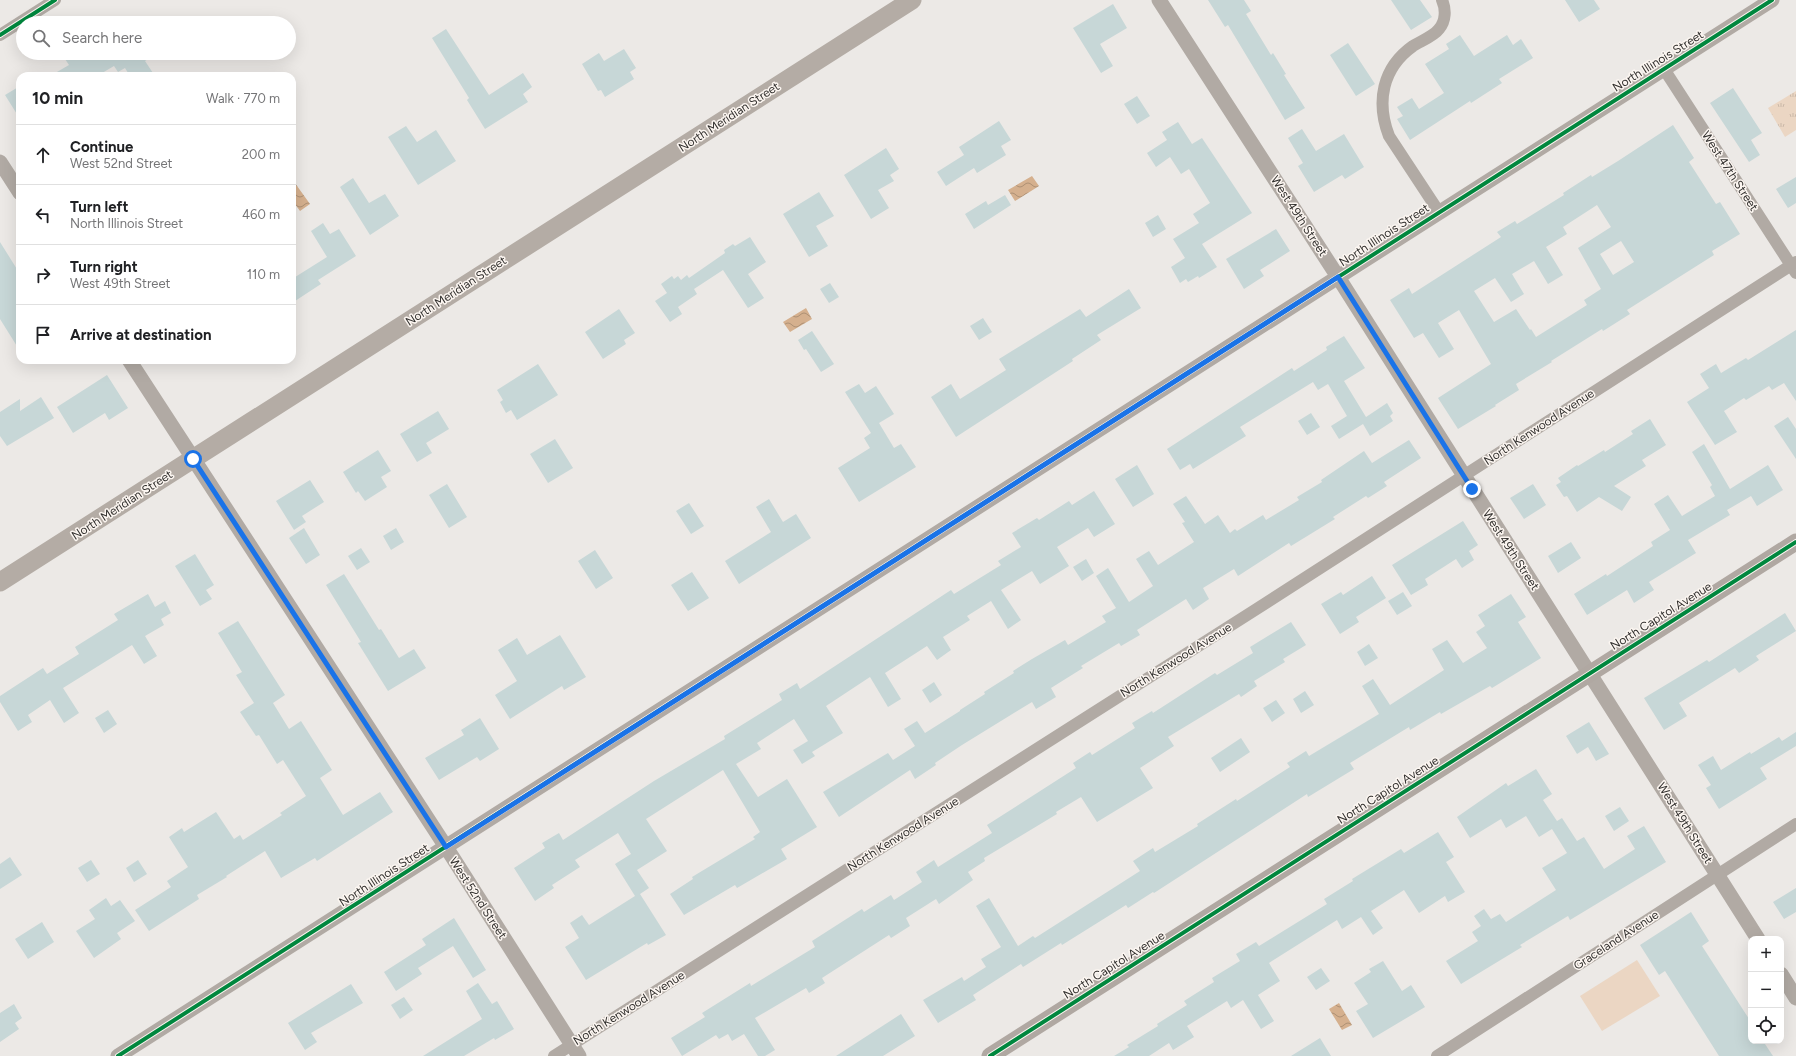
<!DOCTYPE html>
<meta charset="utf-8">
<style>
body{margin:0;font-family:Figtree,sans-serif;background:#f2f2f2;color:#202124}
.controls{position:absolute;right:12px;bottom:12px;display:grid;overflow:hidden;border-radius:8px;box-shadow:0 4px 16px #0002}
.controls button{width:36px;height:36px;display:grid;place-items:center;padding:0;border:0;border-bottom:1px solid #e0e0e0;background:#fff;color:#202124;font:20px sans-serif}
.stop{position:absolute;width:12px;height:12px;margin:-9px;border:3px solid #1a73e8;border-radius:50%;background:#fff}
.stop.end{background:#1a73e8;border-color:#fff;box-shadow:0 1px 4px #0008}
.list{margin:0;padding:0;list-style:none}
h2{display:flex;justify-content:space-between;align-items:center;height:52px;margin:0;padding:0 16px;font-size:17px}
h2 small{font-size:13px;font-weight:400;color:#757577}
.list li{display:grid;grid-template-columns:26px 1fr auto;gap:12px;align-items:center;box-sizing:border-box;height:60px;padding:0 16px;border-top:1px solid #e0e0e0}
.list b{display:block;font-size:15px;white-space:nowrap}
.list p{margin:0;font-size:13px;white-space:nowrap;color:#757577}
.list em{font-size:13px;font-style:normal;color:#757577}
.icon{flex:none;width:22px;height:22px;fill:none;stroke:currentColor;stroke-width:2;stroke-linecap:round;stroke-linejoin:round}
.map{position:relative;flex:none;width:1796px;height:1056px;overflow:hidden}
.search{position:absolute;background:#fff;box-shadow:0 4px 16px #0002;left:16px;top:16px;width:280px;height:44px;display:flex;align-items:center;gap:10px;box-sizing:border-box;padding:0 14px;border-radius:22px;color:#757577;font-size:15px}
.panel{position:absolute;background:#fff;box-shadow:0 4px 16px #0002;left:16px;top:72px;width:280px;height:292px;border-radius:12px}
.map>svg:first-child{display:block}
</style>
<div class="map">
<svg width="1796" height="1056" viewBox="0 0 1796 1056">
<defs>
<pattern id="park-tufts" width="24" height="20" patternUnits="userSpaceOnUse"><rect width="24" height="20" fill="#ebd6c3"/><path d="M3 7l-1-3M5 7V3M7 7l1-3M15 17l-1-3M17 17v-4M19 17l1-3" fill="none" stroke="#cab8a8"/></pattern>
<pattern id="water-waves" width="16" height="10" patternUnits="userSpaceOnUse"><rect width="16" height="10" fill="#d5b08e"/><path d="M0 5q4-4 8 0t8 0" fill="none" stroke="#ad9074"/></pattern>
</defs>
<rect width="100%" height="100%" fill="#ece9e6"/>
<path fill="url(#park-tufts)" d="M1796 91V130L1785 137 1768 108Z"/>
<path fill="#ebd6c3" d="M1637 960 1660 996 1602 1031 1580 996Z"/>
<path fill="url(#water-waves)" d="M1032 176 1039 186 1015 201 1008 190Z
M292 179 310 204 300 211 292 200Z
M806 308 812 319 790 332 783 322Z
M1339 1003 1352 1025 1342 1030 1329 1009Z"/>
<path fill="#c7d7d7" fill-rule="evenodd" d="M1208 0H1244L1251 11 1246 14 1271 55 1273 53 1286 74 1284 75 1305 108 1285 120 1228 25 1225 27Z
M1391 0H1420L1432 17 1411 30Z
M1565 0H1594L1600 9 1579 22Z
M1113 4 1127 28 1100 44 1113 66 1101 73 1073 28Z
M446 29 489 95 523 73 532 87 523 94 528 102 485 129 467 100 469 98 432 38Z
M1460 35 1474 56 1507 35 1513 45 1521 39 1533 58 1499 79 1502 83 1471 103 1470 101 1410 140 1397 119 1403 116 1397 107 1412 98 1419 109 1444 93 1425 64 1449 49 1446 44Z
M1348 43 1375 84 1356 96 1330 55Z
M624 49 636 68 630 72 634 79 605 97 601 90 598 91 582 64 599 53 604 61Z
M75 53H157L145 61 155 76H130L125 68 118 72 114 66 97 76H50L69 65 65 59Z
M20 86V119L5 95Z
M1733 88 1762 133 1751 140 1760 155 1749 162 1710 103Z
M1137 96 1150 116 1137 124 1124 104Z
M999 121 1011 140 1001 146 1006 155 977 173 974 168 946 186 937 172 964 155 959 147Z
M1178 122 1192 144 1202 138 1252 213 1202 244 1217 267 1199 278 1198 276 1188 282 1186 279 1180 283 1171 267 1185 258 1173 239 1199 223 1193 214 1210 203 1189 169 1181 174 1170 157 1156 167 1147 153 1167 140 1162 132Z
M1673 125 1694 158 1689 162 1716 204 1720 202 1740 234 1712 251 1714 255 1627 310 1630 314 1603 331 1602 329 1551 361 1552 362 1516 384 1519 390 1495 405 1496 406 1458 429 1438 398 1491 364 1459 310 1438 323 1454 349 1439 358 1423 333 1414 338 1390 300 1409 288 1412 294 1501 237 1497 232 1515 221 1517 224 1564 195 1563 193 1591 175 1592 177 1618 161ZM1597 205 1611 227 1578 248 1601 289 1584 300 1587 305 1536 337 1531 329 1530 330 1516 309 1494 322 1474 291 1495 278 1511 302 1524 294 1512 274 1534 261 1548 284 1563 275 1546 247 1567 234 1563 227ZM1621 241 1634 262 1613 275 1600 254Z
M406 126 417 142 436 130 456 161 418 185 388 137Z
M1302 129 1316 151 1344 134 1364 167 1345 179 1342 175 1314 192 1298 166 1303 163 1288 138Z
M886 148 899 169 890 175 894 181 878 190 889 208 871 219 844 175Z
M1796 177V203L1788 208 1776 189Z
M353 178 369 203 385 194 399 216 370 235 340 187Z
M819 192 834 216 816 226 828 246 809 257 783 214Z
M1005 195 1011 205 974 229 965 214 986 201 988 205Z
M1158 215 1166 229 1153 237 1145 223Z
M323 223 330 234 339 229 356 256 318 280 321 284 292 303V279L327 257 311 231Z
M1276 229 1290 251 1260 270 1264 276 1244 289 1226 259Z
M750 237 766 262 748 274 764 298 748 308 723 270 694 289 697 294 678 307 682 314 670 322 655 301 667 293 661 284 672 276 674 279 678 276 681 280 687 275 689 278 725 253 724 250 733 244 735 246Z
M0 242 20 274V351L0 319Z
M830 283 839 297 829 303 820 289Z
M1129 289 1141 308 1097 335 1101 340 1072 359 1073 361 956 437 931 397 951 384 960 399 1006 370 999 359 1080 309 1086 317Z
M619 309 635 333 624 340 626 344 603 359 585 332Z
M983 318 992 332 979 340 970 326Z
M1796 330V401L1784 383 1772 390 1769 386 1746 400 1744 398 1724 411 1737 432 1715 445 1687 402 1709 388 1700 374 1716 364 1721 373 1746 358 1748 360Z
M812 331 834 364 821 372 806 349 804 350 798 340Z
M1344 336 1365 368 1344 381 1366 417 1387 403 1393 413 1390 416 1393 421 1370 436 1363 424 1339 439 1331 426 1347 416 1328 384 1318 390 1313 382 1240 427 1246 436 1193 469 1190 464 1180 470 1167 449 1292 368 1294 371 1327 350 1326 347Z
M538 364 558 395 517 420 511 410 506 413 500 402 503 400 497 390Z
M107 375 128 408 109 420 105 413 73 433 57 407Z
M859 384 865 393 876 386 894 414 879 423 894 448 901 444 916 467 859 502 838 468 870 448 864 438 871 433 845 392Z
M41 397 54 418 7 446 0 436V412L20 399V411Z
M438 411 449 429 426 443 432 453 417 462 400 434Z
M1311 413 1320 427 1307 435 1298 421Z
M1788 417 1796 429V459L1774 426Z
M1650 419 1666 445 1642 460 1646 466 1614 486 1631 497 1622 511 1599 497 1577 512 1567 496 1564 497 1556 485 1561 482 1558 478 1577 465 1578 466 1604 450 1605 452 1633 434 1631 431Z
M555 439 573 468 548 483 530 454Z
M1409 440 1421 458 1384 482 1387 486 1368 498 1366 496 1333 517 1335 519 1291 546 1289 543 1238 576 1234 569 1203 588 1209 599 1193 610 1186 599 1137 630 1140 635 1121 646 1119 643 1081 666 1083 668 1051 688 1056 697 1036 709 1032 702 962 745 935 763 936 765 915 779 910 770 839 817 823 792 888 753 893 760 915 746 904 729 917 721 925 733 960 711V710L985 694 984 692 1014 673 1013 671 1032 659 1065 640 1068 645 1106 622 1102 616 1116 608 1096 576 1108 568 1129 602 1153 586 1136 559 1149 551 1158 565 1194 542 1182 523 1185 522 1173 504 1186 496 1205 524 1218 515 1230 533 1235 529 1237 531 1263 515 1266 520 1299 500 1297 497 1322 482 1321 480 1364 451 1372 463Z
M1704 444 1730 489 1768 465 1783 490 1757 506 1751 496 1727 510 1730 515 1688 540 1696 553 1649 582 1654 590 1634 603 1627 590 1587 615 1574 594 1606 574 1607 576 1653 546 1651 542 1670 530 1654 504 1668 495 1682 516 1715 496 1710 487 1712 485 1692 452Z
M378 450 391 471 381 477 387 487 365 501 358 491 356 493 343 472Z
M1137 465 1154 494 1133 507 1115 479Z
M310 480 324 502 302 516 306 522 294 530 276 501Z
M447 484 467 517 449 528 429 495Z
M1533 484 1546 505 1524 519 1510 498Z
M1094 491 1115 524 1094 537 1088 528 1057 547 1069 566 1040 584 1032 571 1001 590 1021 620 1008 629 991 601 967 616 970 620 943 637 951 650 937 660 927 646 885 673 901 699 888 707 870 677 826 706 843 733 812 752 815 756 802 764 793 750 808 741 794 719 757 743 761 749 736 764 758 797 787 779 817 827 781 849 787 859 737 888 735 885 684 915 670 894 693 879 692 877 755 839 753 837 760 832 723 770 646 819 667 851 637 870 649 888 640 894 666 935 648 945 647 943 586 980 565 947 579 938 570 923 582 915 589 925 635 896 615 864 631 854 618 833 575 860 580 867 552 885 554 888 535 901 514 868 545 848 542 843 559 833 563 840 654 781 725 739 724 736 782 700 779 694 797 683 800 689 951 590 954 594 1001 565 998 561 1021 547 1012 533 1037 518 1039 520 1069 501 1072 505Z
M769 499 783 522 796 514 811 538 739 584 725 561 771 532 756 507Z
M689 503 704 526 691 534 676 511Z
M1463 521 1478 545 1469 551 1474 560 1462 568 1456 559 1425 579 1428 585 1411 595 1392 565Z
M304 528 320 555 306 564 289 538Z
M396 528 404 542 391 550 383 536Z
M1571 542 1581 558 1558 573 1548 556Z
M361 548 370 562 357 570 348 556Z
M595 550 613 578 596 589 578 561Z
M195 554 214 585 206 590 212 599 200 606 175 566Z
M1086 559 1094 573 1082 581 1073 567Z
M692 572 709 598 688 611 671 585Z
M344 574 379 630 381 629 399 658 414 649 426 668 388 691 358 643 361 642 326 585Z
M1372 576 1386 598 1356 617 1359 622 1340 634 1321 604 1341 592 1343 595Z
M1403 592 1412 606 1397 615 1388 601Z
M148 594 155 607 165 601 171 613 161 619 164 625 145 636 157 656 144 664 132 645 63 688 79 713 64 723 50 700 28 715 32 722 18 731 0 702V696L43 668 47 674 79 654 75 647 118 620 114 614Z
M1511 594 1526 617 1518 622 1541 658 1492 688 1490 686 1441 714 1440 712 1410 730 1409 727 1350 763 1354 769 1308 797 1307 794 1154 893 1153 892 1128 908 1126 905 1062 945 1061 943 1023 967 1021 964 973 995 976 1000 938 1023 923 1000 962 977 964 981 986 967 981 959 1001 947 976 906 989 898 1018 946 1033 936 1035 938 1140 871 1133 861 1153 848 1155 852 1198 826 1197 824 1236 799 1237 801 1290 767 1287 763 1306 751 1309 756 1379 714 1362 686 1373 679 1390 705 1444 670 1432 649 1447 640 1463 663 1487 648 1476 632 1485 626 1478 615Z
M1785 613 1796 631 1756 656 1759 660 1739 673 1735 668 1679 703 1687 716 1664 730 1644 698 1707 660 1709 662Z
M238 621 285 695 273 703 289 729 301 721 332 770 320 778 343 815 380 792 393 812 317 861 315 858 281 878 265 851 226 876 227 877 197 895 199 899 149 931 135 910 171 887 167 881 188 867 169 837 182 828 184 832 216 812 234 839 240 835 243 840 282 815 280 813 306 796 283 760 277 764 259 735 256 736 240 712 254 703 236 675 242 672 218 633Z
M1291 622 1306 645 1283 659 1285 662 1254 681 1257 686 1241 697 1239 694 1168 737 1174 746 1140 768 1153 788 1097 822 1081 797 1056 812 1057 814 984 858 985 861 968 872 973 880 939 904 936 899 906 918 910 926 891 938 889 935 822 978 825 983 809 993 806 988 755 1018 775 1050 765 1056H758L744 1034 732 1041 728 1034 719 1039 716 1035 682 1056 671 1038 705 1017 702 1013 750 983 751 986 815 947 812 941 862 909 864 912 891 895 894 900 922 882 916 872 934 860 938 867 992 833 987 825 1076 768 1073 763 1090 752 1092 755 1135 728 1132 723 1152 711 1153 713 1215 673 1217 675 1253 653 1250 647Z
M560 635 586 677 564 690 562 686 510 719 495 695 517 681 498 650 517 638 527 655Z
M1369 644 1378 658 1365 666 1357 652Z
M934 682 942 695 930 703 922 690Z
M1305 691 1314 705 1301 713 1293 699Z
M1276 700 1285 713 1272 722 1263 708Z
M108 710 117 724 104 733 95 718Z
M480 718 499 749 480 761 477 757 439 780 425 758 464 735 461 730Z
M1589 722 1609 754 1596 761 1588 747 1577 754 1566 736Z
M1796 732V746L1760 768 1767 779 1719 809 1706 788 1711 785 1698 765 1713 756 1721 770 1750 752 1751 754 1779 737 1782 741Z
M1241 738 1250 752 1220 772 1211 758Z
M1536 769 1552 794 1543 800 1557 821 1562 818 1577 841 1584 837 1604 869 1635 849 1627 836 1644 826 1666 862 1570 920 1568 916 1520 945 1522 947 1461 984 1446 961 1478 941 1472 932 1481 926 1474 916 1484 909 1491 919 1500 914 1506 922 1556 890 1542 868 1567 853 1552 829 1539 837 1526 816 1506 828 1501 819 1470 838 1457 817 1506 783 1508 786Z
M1620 807 1629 821 1614 831 1605 816Z
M1438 832 1454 857 1446 862 1465 892 1448 902 1445 896 1419 913 1404 890 1371 911 1383 928 1373 935 1361 917 1342 929 1337 920 1269 963 1280 981 1258 995 1274 1021 1261 1029 1243 1000 1231 1008 1227 1001 1187 1026 1194 1037 1173 1050 1169 1043 1149 1056H1114L1129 1047 1127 1045 1158 1026 1157 1024 1187 1005 1184 1001 1214 982 1212 978 1240 961 1236 954 1256 942 1259 946 1327 904 1324 899 1353 881 1352 879 1401 849 1404 853Z
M10 857 22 875 0 889V864Z
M91 860 100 874 87 882 78 868Z
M138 860 147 874 134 882 126 868Z
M1796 888V912L1784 919 1773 902Z
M106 898 111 906 120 900 135 921 117 933 121 939 94 958 76 931 95 919 89 910Z
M1691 912 1709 941 1702 946 1751 1022V1041H1763L1773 1056H1719L1665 971 1659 975 1640 945Z
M454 918 486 970 473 978 453 946 418 968 422 974 396 991 384 972 426 945 422 939Z
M42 922 54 942 28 959 15 939Z
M1383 961 1402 991 1411 985 1425 1007 1373 1038 1356 1011 1368 1004 1354 983 1371 972 1369 969Z
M1321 968 1330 981 1316 990 1307 977Z
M478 983 492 1004 497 1001 514 1029 495 1040 494 1038 464 1056H423L482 1019 466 991Z
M351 984 363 1003 311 1033 317 1042 305 1050 288 1023Z
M404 997 413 1010 400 1019 391 1005Z
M14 1004 22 1018 15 1023 19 1029 0 1042V1013Z
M901 1014 915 1036 883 1056H836Z
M1320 1038 1331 1056H1291Z"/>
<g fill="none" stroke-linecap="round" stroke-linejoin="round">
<path stroke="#b1aaa4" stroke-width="12" d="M0 35 55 0
M1664 69 1796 273
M1439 212 1389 136C1376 102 1382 68 1413 46 1421 41 1434 36 1439 29 1446 21 1446 9 1442 0
M554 1056 1255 610 1796 262
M1437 1056 1796 824"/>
<path stroke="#b1aaa4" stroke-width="15" d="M1159 0 1338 277 1758 939
M0 162 20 193
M129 360 446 847 579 1056
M1781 974 1796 998
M118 1056 1772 0"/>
<path stroke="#b0a8a2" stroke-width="17" d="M990 1056 1796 542"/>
<path stroke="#b4aca5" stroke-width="19" d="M0 582 912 0"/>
<defs>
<path id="cycleway" d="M0 35 55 0
M118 1056 1772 0
M990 1056 1796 542"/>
</defs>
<use href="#cycleway" stroke="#fcf6f1" stroke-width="6"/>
<use href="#cycleway" stroke="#00873e" stroke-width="4"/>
</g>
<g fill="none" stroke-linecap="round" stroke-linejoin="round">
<path stroke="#1a73e8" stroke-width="5" d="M193 459 446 847 1338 277 1472 489"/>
</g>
<g text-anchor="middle" stroke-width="3" stroke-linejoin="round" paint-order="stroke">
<g font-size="12" fill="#312f2d" stroke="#fcf6f1">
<text transform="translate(1658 61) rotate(-32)" y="4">North Illinois Street</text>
<text transform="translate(729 117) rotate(-33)" y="4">North Meridian Street</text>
<text transform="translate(1730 171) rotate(57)" y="4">West 47th Street</text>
<text transform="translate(1299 216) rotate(57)" y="4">West 49th Street</text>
<text transform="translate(1384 235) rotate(-33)" y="4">North Illinois Street</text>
<text transform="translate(456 291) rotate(-33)" y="4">North Meridian Street</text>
<text transform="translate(1539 427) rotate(-33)" y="4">North Kenwood Avenue</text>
<text transform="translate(122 505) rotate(-33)" y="4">North Meridian Street</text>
<text transform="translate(1511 550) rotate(57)" y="4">West 49th Street</text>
<text transform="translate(1661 616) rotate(-32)" y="4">North Capitol Avenue</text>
<text transform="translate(1176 660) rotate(-32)" y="4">North Kenwood Avenue</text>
<text transform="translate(1388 790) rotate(-32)" y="4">North Capitol Avenue</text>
<text transform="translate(1685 823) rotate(58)" y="4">West 49th Street</text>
<text transform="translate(903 834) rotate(-32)" y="4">North Kenwood Avenue</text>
<text transform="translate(384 875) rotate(-33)" y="4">North Illinois Street</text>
<text transform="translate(478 898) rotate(57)" y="4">West 52nd Street</text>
<text transform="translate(1616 940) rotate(-33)" y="4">Graceland Avenue</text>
<text transform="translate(1114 965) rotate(-32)" y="4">North Capitol Avenue</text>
<text transform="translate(629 1008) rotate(-32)" y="4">North Kenwood Avenue</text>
</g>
</g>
</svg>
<div class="controls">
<button>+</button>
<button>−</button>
<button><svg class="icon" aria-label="locate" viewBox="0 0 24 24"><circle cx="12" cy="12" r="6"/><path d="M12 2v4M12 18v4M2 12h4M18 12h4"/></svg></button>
</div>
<div class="stop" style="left:193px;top:459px"></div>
<div class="stop end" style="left:1472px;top:489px"></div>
<div class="search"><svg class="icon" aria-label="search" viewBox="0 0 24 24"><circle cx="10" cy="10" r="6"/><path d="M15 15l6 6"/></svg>Search here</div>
<section class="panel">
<h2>10 min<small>Walk · 770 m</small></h2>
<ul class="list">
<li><svg class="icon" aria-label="ahead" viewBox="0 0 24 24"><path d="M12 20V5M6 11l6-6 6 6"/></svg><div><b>Continue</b><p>West 52nd Street</p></div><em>200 m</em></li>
<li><svg class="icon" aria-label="left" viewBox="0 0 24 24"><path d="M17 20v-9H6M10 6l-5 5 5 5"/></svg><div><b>Turn left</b><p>North Illinois Street</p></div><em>460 m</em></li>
<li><svg class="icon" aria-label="right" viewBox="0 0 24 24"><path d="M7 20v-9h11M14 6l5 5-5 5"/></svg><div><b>Turn right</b><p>West 49th Street</p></div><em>110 m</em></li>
<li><svg class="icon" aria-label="arrive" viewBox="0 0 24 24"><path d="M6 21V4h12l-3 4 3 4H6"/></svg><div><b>Arrive at destination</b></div></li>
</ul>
</section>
</div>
